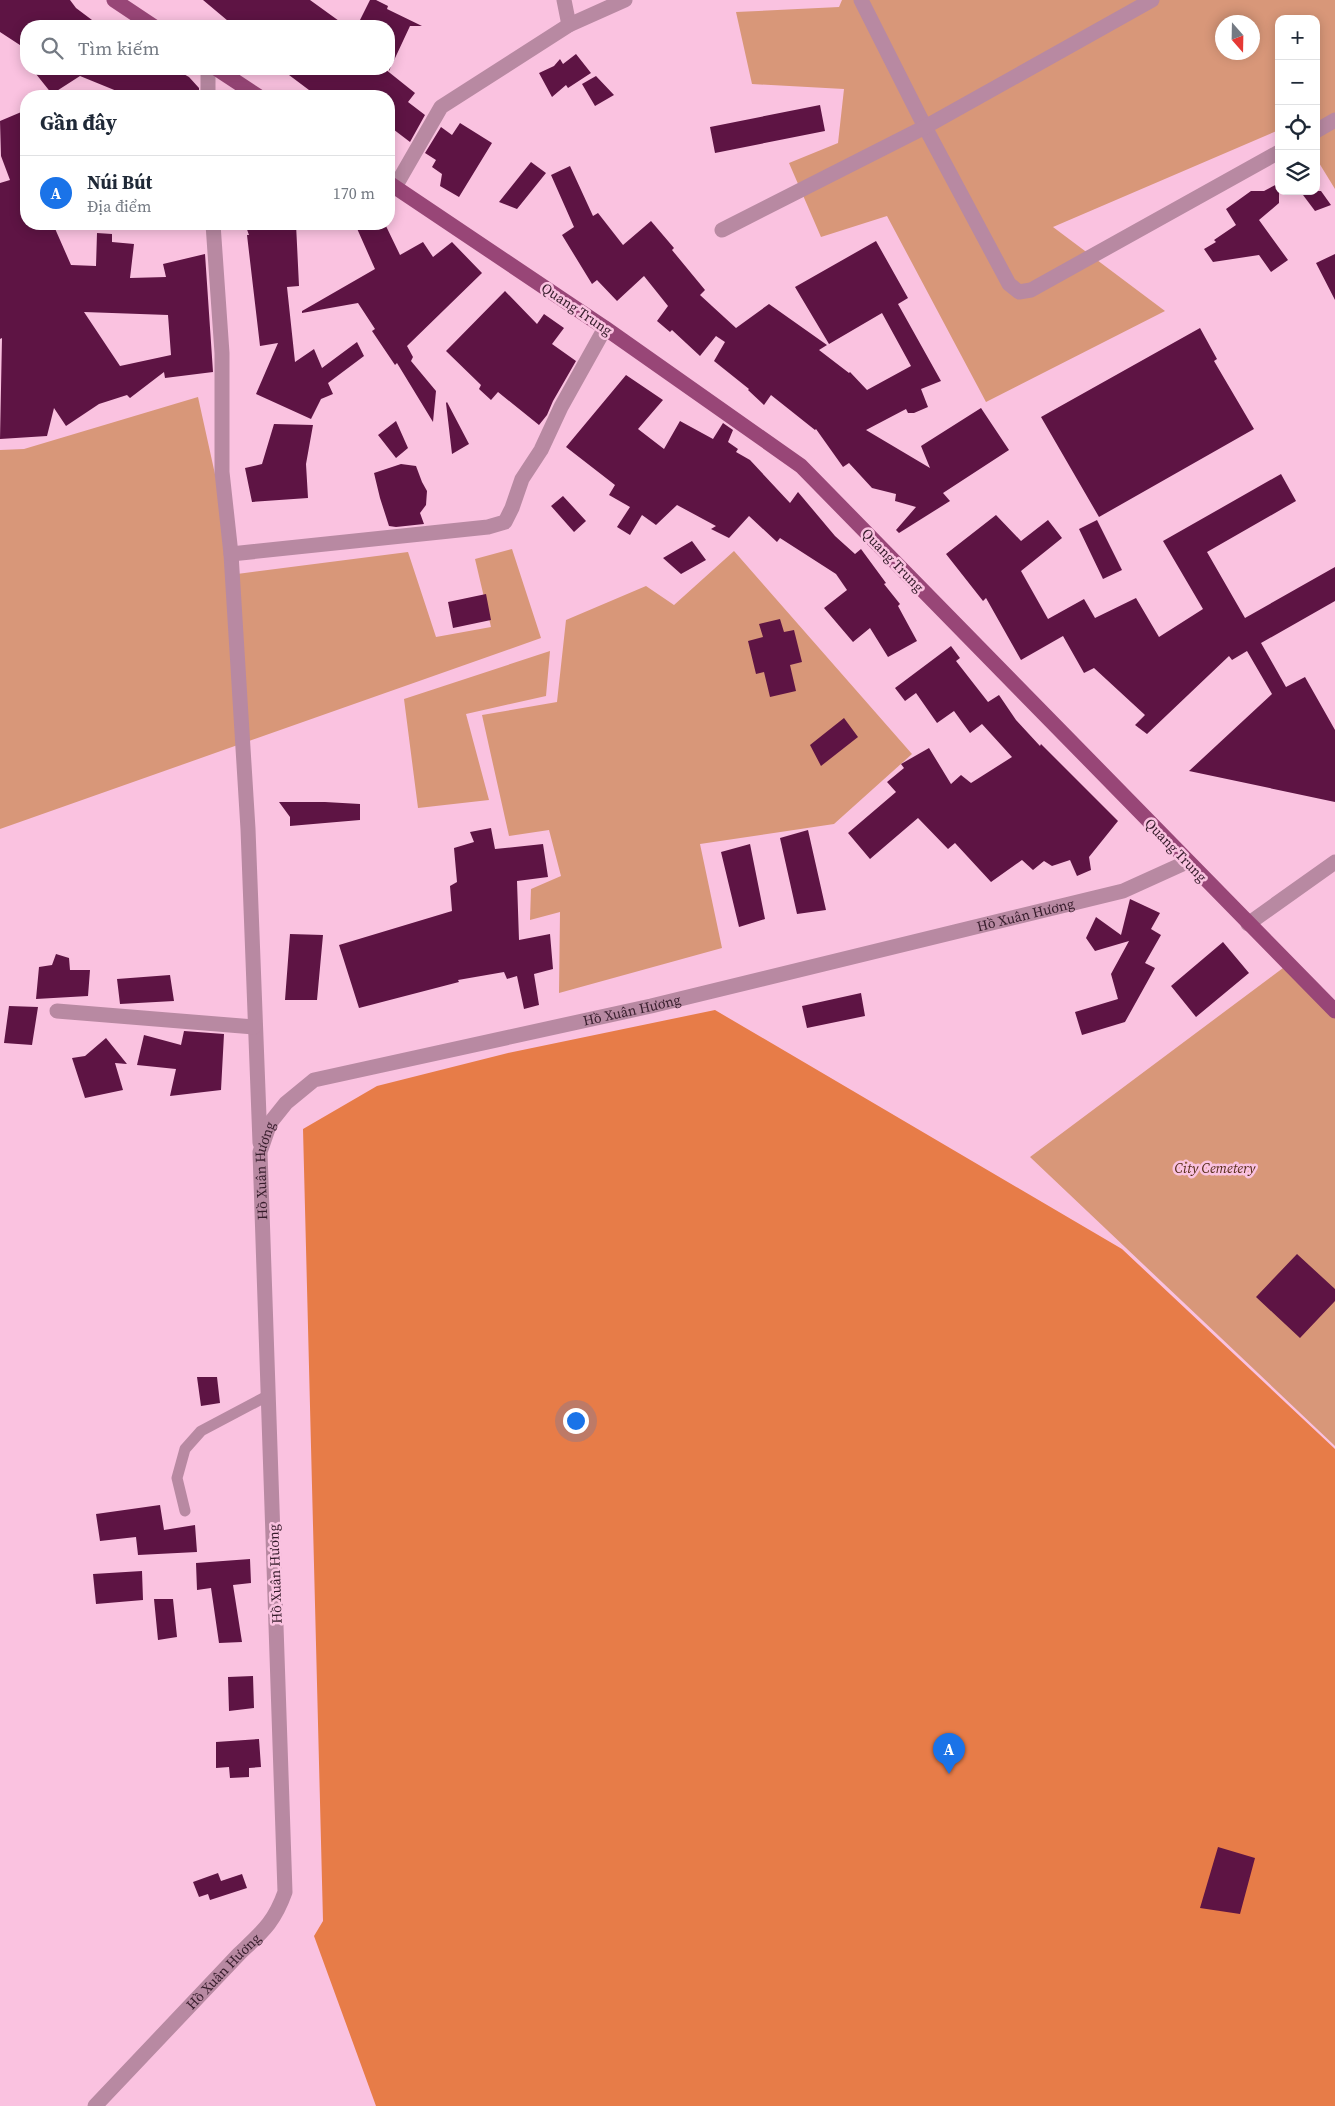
<!DOCTYPE html>
<html lang="vi">
<meta charset="utf-8">
<style>
body{margin:0;font-family:"Source Serif 4",serif;background:#f6f6f7;color:#1f2937}
.controls{position:absolute;right:15px;top:15px;display:grid;overflow:hidden;border-radius:10px;box-shadow:0 2px 12px #0003}
.controls button{width:45px;height:45px;display:grid;place-items:center;padding:0;border:0;border-bottom:1px solid #e0e1e3;background:#fff;color:#1f2937;font:25px sans-serif}
.compass{position:absolute;left:1215px;top:15px;width:45px;height:45px;border-radius:50%;background:#fff;box-shadow:0 2px 12px #0003;rotate:160deg}
.you{position:absolute;left:575px;top:1420px;width:18px;height:18px;margin:-12px;border:4px solid #fff;border-radius:50%;background:#1a73e8;box-shadow:0 0 0 8px #1a73e833}
.badge{display:grid;place-items:center;width:32px;height:32px;border-radius:50%;background:#1a73e8;color:#fff;font-size:16px;font-weight:700}
.pin{position:absolute;translate:-50% -41px;filter:drop-shadow(0 1px 2px #0008)}
.pin::after{content:'';position:absolute;top:26px;width:18px;height:15px;background:inherit;clip-path:polygon(0 0,100% 0,50% 100%)}
.list{margin:0;padding:0;list-style:none}
h2{display:flex;justify-content:space-between;align-items:center;height:65px;margin:0;padding:0 20px;font-size:21px}
h2 small{font-size:16px;font-weight:400;color:#747a83}
.list li{display:grid;grid-template-columns:32px 1fr auto;gap:15px;align-items:center;box-sizing:border-box;height:75px;padding:0 20px;border-top:1px solid #e0e1e3}
.list b{display:block;font-size:19px;white-space:nowrap}
.list p{margin:0;font-size:16px;white-space:nowrap;color:#747a83}
.list em{font-size:16px;font-style:normal;color:#747a83}
.icon{flex:none;width:28px;height:28px;fill:none;stroke:currentColor;stroke-width:2;stroke-linecap:round;stroke-linejoin:round}
.map{position:relative;flex:none;width:1335px;height:2106px;overflow:hidden}
.search{position:absolute;background:#fff;box-shadow:0 2px 12px #0003;left:20px;top:20px;width:375px;height:55px;display:flex;align-items:center;gap:12px;box-sizing:border-box;padding:0 18px;border-radius:20px;color:#747a83;font-size:19px}
.panel{position:absolute;background:#fff;box-shadow:0 2px 12px #0003;left:20px;top:90px;width:375px;height:140px;border-radius:20px}
.map>svg:first-child{display:block}
</style>
<div class="map">
<svg width="1335" height="2106" viewBox="0 0 1335 2106">
<rect width="100%" height="100%" fill="#fac2e0"/>
<path fill="#d89779" fill-rule="evenodd" d="M842 0H1335V189L1316 158V19H1279V130L1053 227 1165 311 986 402 887 216 821 237 789 163 838 143 844 89 752 84 736 12 839 7ZM1222 22H1252V52H1222Z
M198 397 237 574 408 552 436 637 491 627 475 559 512 549 541 638 0 829V450L24 449Z
M734 551 912 754 834 824 700 844 722 948 559 993 560 912 530 920 531 889 561 876 549 830 509 836 482 715 557 702 566 620 646 586 674 605Z
M550 651 546 696 466 714 489 800 418 808 404 699Z
M1287 965 1335 1014V1446L1030 1157Z"/>
<path fill="#e77c48" d="M715 1010 1122 1249 1335 1449V2106H376L314 1936 323 1921 303 1129 377 1086 508 1053Z"/>
<path fill="#5e1444" fill-rule="evenodd" d="M0 0H70L76 8 100 26H26V49L0 32Z
M203 0H310L346 26H234Z
M370 0H376L388 6 387 9 422 26H410L389 71V26H357Z
M576 54 591 73 568 88 566 85 552 97 539 73 554 66 560 59 563 64Z
M32 69H175L189 77 199 88V96H129L80 76 52 94Z
M281 69H385L415 93 408 102 425 115 410 142 389 126V96H317Z
M596 76 614 95 595 106 582 84Z
M820 105 825 131 715 153 710 127Z
M26 110V224H53L71 265 96 266 97 233 112 234V242L134 244 130 278 166 277 163 264 205 254 213 372 165 378 164 372 130 398 127 395 99 404 66 426 54 408 47 436 0 439 2 338 0 339V183L10 180 1 156 0 121ZM84 312 168 315 171 355 120 366Z
M460 123 492 143 459 197 440 186 442 174 432 167 436 160 425 153 441 127 452 135Z
M531 162 546 173 517 209 499 202Z
M570 166 593 216 598 213 623 245 651 221 674 248 672 250 705 290 700 295 736 328 769 304 827 345 819 350 849 373 850 372 867 390 911 366 882 313 829 344 795 287 876 241 908 298 898 304 941 381 921 389 928 407 914 413H908L906 409 866 430 930 468 921 446 981 408 1009 450 943 493 950 501 899 533 896 530 916 507 895 501 896 494 872 488 849 463 843 467 816 429 815 430 771 395 764 405 748 390 749 389 714 361 725 342 716 336 700 356 672 330 670 332 657 321 668 306 644 276 617 301 597 280 592 284 562 235 574 227 551 175Z
M1279 183V203L1259 220 1288 260 1271 272 1259 255 1213 262 1204 249 1216 242 1214 240 1236 225 1226 209 1251 191H1264Z
M1300 191H1321L1331 205 1315 211Z
M245 224H296L299 286 287 287 295 362 314 349 322 368 357 342 364 356 328 383 333 394 321 399 311 419 256 394 278 343 260 346 247 235H249Z
M355 224H385L400 255 423 242 433 257 452 242 482 273 407 346 413 357 411 361 436 391 433 422 397 363 395 365 372 331 375 329 358 303 302 313V311L375 269Z
M1335 254V300L1316 263Z
M505 291 537 324 544 314 564 328 552 344 576 361 553 401 547 415 539 425 498 392 491 400 479 389 481 385 446 351Z
M1200 328 1217 359 1214 361 1254 429 1099 517 1041 417Z
M626 375 663 400 638 429 664 449 680 421 713 439 723 423 733 430 728 442 738 449 736 452 750 460 790 503 798 492 835 536 855 554 861 549 886 583 884 584 900 604 898 606 917 641 888 657 870 628 853 642 824 608 847 590 836 574 780 538 777 542 749 516 729 538 711 529 716 526 677 505 656 525 642 515 630 535 617 527 630 507 609 495 615 485 566 447Z
M447 402 469 444 452 454 446 403Z
M396 421 408 448 396 458 378 435Z
M274 424 313 425 306 464 308 498 252 502 245 468 262 464Z
M401 464 416 466 422 482 427 491 426 505 420 513 424 524 396 527 389 526 380 498 374 473Z
M1281 474 1296 501 1207 552 1245 618 1335 567V601L1261 643 1286 687 1305 677 1335 730V802L1189 771 1272 694 1247 651 1232 660 1229 656 1147 734 1135 725 1145 715 1094 668 1084 673 1063 636 1021 660 986 598 983 601 946 554 996 515 1021 541 1048 520 1062 538 1021 571 1048 619 1084 599 1095 618 1136 598 1159 637 1203 609 1163 541Z
M563 496 586 521 574 532 551 506Z
M1097 520 1122 570 1103 579 1079 529Z
M692 541 706 560 681 574 663 558Z
M486 594 491 620 453 628 448 602Z
M780 619 784 632 794 630 802 662 790 665 796 691 770 697 764 672 756 674 748 641 763 637 759 624Z
M951 646 960 658 956 661 988 702 999 695 1016 720 1040 746 1041 744 1118 821 1089 857 1091 870 1077 876 1070 860 1052 866 1044 861 1033 870 1022 860 991 882 955 843 948 849 918 818 870 859 848 833 896 792 887 782 904 768 901 764 929 748 951 784 961 775 971 783 1012 757 982 724 970 733 954 711 937 723 916 693 905 701 895 688Z
M844 718 858 737 821 766 810 745Z
M279 802H325L360 804V820L290 826V817Z
M491 828 495 849 543 844 548 877 517 881 519 940 550 934 553 969 534 974 539 1005 524 1009 517 976 507 979 504 972 458 980 459 982 359 1008 339 945 452 911 450 886 457 882 454 848 474 842 470 832Z
M808 830 826 910 797 914 780 838Z
M750 844 765 919 739 927 721 852Z
M1130 899 1160 913 1151 929 1161 935 1145 963 1155 968 1125 1022 1082 1035 1075 1012 1118 999 1111 974 1129 941 1095 951 1086 938 1096 917 1121 935Z
M290 934 323 935 317 1000H285Z
M1223 942 1249 973 1196 1017 1171 986Z
M56 954 69 958 70 970H90L88 996 36 999 39 967 52 965Z
M170 975 174 1001 120 1004 117 979Z
M861 993 865 1016 807 1028 802 1006Z
M9 1006 38 1007 32 1045 4 1043Z
M184 1031 224 1034 221 1090 170 1096 176 1069 137 1065 144 1035 181 1045Z
M106 1038 127 1064 115 1063 123 1090 85 1098 72 1058 85 1056Z
M1297 1254 1335 1289V1301L1300 1338 1256 1297Z
M197 1377H217L220 1403 201 1406Z
M160 1505 164 1530 195 1525 197 1552 138 1555 136 1537 100 1541 96 1514Z
M250 1559 251 1583 233 1585 242 1642 219 1643 211 1588 197 1590 196 1563Z
M142 1571 143 1600 96 1604 93 1574Z
M154 1599H173L177 1637 158 1640Z
M253 1676 254 1708 229 1711 228 1677Z
M259 1739 261 1767 249 1768V1777L230 1778 229 1767 216 1768V1742Z
M1218 1847 1255 1858 1240 1914 1200 1908Z
M218 1873 221 1881 242 1874 247 1888 210 1900 208 1894 199 1897 193 1882Z"/>
<g fill="none" stroke-linecap="round" stroke-linejoin="round">
<path stroke="#b889a2" stroke-width="11" d="M185 1511 177 1478 185 1449 201 1431 269 1395"/>
<g stroke="#b889a2" stroke-width="15">
<path d="M564 0 569 25"/>
<path d="M861 0 925 127 1009 284 1019 292 1031 290 1279 152"/>
<path d="M208 69V96"/>
<path d="M1316 131 1335 120"/>
<path d="M395 187 441 107 569 25 625 0"/>
<path d="M213 224 222 353V472L231 554 248 829 260 1143"/>
<path d="M722 230 925 127 1152 0"/>
<path d="M231 554 488 527 505 522 512 508 522 479 541 450 561 407 605 328"/>
<path d="M1248 924 1335 862"/>
<path d="M57 1011 254 1027"/>
<path id="s1" d="M95 2106 239 1954C262 1932 274 1923 285 1892L260 1152 270 1123 286 1103 314 1080 651 1006 1123 891 1187 862"/>
</g>
<path stroke="#984677" stroke-width="15" d="M114 0 153 26
M217 69 258 96
M389 183 605 328 801 466 1335 1011"/>
</g>
<g text-anchor="middle" stroke-width="5" stroke-linejoin="round" paint-order="stroke">
<g font-size="14" fill="#361c2b" stroke="#fac2e0">
<text transform="translate(577 309) rotate(34)" y="5">Quang Trung</text>
<text transform="translate(893 560) rotate(46)" y="5">Quang Trung</text>
<text transform="translate(1176 850) rotate(46)" y="5">Quang Trung</text>
<text dy="5" stroke="none"><textPath href="#s1" startOffset="1851">Hồ Xuân Hương</textPath></text>
<text dy="5" stroke="none"><textPath href="#s1" startOffset="1446">Hồ Xuân Hương</textPath></text>
<text dy="5" stroke="none"><textPath href="#s1" startOffset="1010">Hồ Xuân Hương</textPath></text>
<text transform="translate(275 1574) rotate(-92)" y="5">Hồ Xuân Hương</text>
<text dy="5" stroke="none"><textPath href="#s1" startOffset="186">Hồ Xuân Hương</textPath></text>
</g>
<g font-size="14" font-style="italic" fill="#542a15" stroke="#fac2e0">
<text x="1215" y="1173">City Cemetery</text>
</g>
</g>
</svg>
<div class="controls">
<button>+</button>
<button>−</button>
<button><svg class="icon" aria-label="locate" viewBox="0 0 24 24"><circle cx="12" cy="12" r="6"/><path d="M12 2v4M12 18v4M2 12h4M18 12h4"/></svg></button>
<button><svg class="icon" aria-label="layers" viewBox="0 0 24 24"><path d="M12 4l9 5-9 5-9-5zM3 14l9 5 9-5"/></svg></button>
</div>
<svg class="compass" viewBox="-18 -18 36 36"><path d="M0-13l5 13h-10z" fill="#e53935"/><path d="M0 13l5-13h-10z" fill="#747a83"/></svg>
<div class="you"></div>
<div class="pin badge" style="left:949px;top:1774px">A</div>
<div class="search"><svg class="icon" aria-label="search" viewBox="0 0 24 24"><circle cx="10" cy="10" r="6"/><path d="M15 15l6 6"/></svg>Tìm kiếm</div>
<section class="panel">
<h2>Gần đây<small></small></h2>
<ul class="list">
<li><span class="badge">A</span><div><b>Núi Bút</b><p>Địa điểm</p></div><em>170 m</em></li>
</ul>
</section>
</div>
